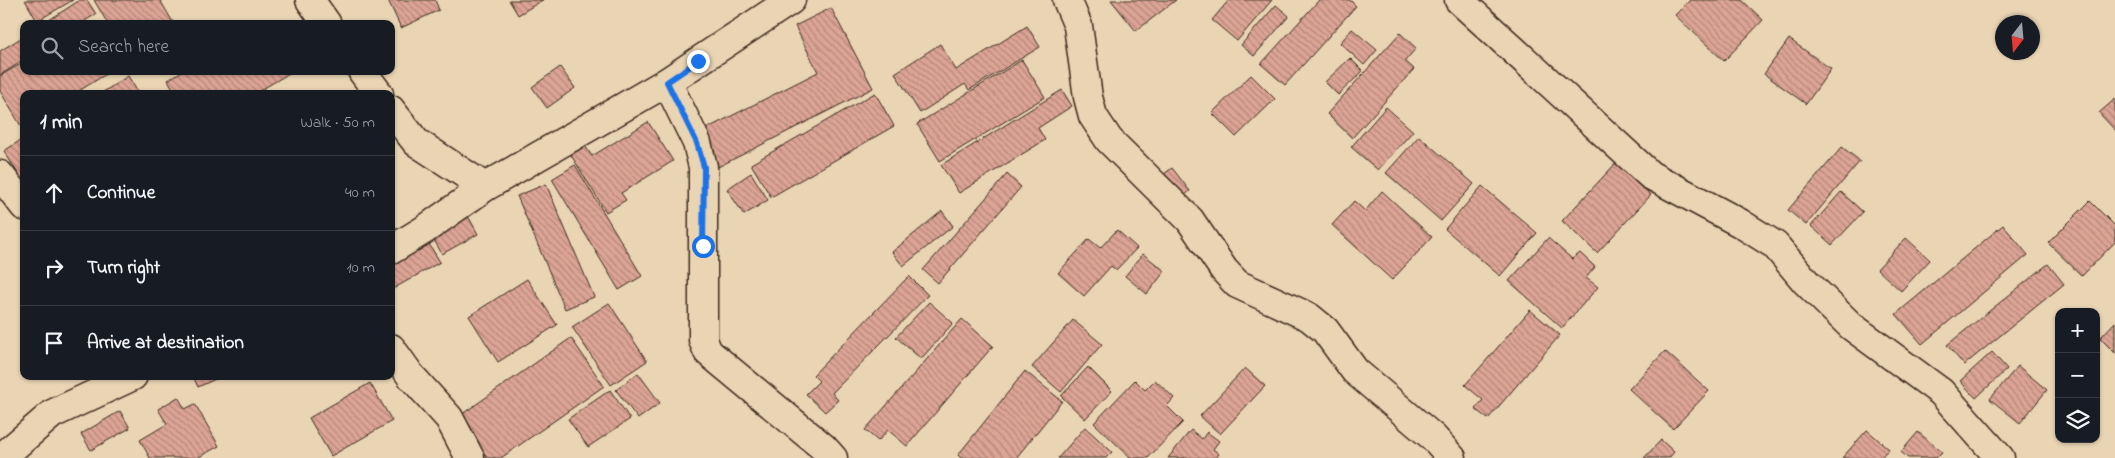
<!DOCTYPE html>
<meta charset="utf-8">
<style>
body{margin:0;font-family:"Indie Flower",sans-serif;background:#20242c;color:#f1f3f6}
.controls{position:absolute;right:15px;bottom:15px;display:grid;overflow:hidden;border-radius:10px;box-shadow:0 1px 4px #0004}
.controls button{width:45px;height:45px;display:grid;place-items:center;padding:0;border:0;border-bottom:1px solid #363941;background:#171b24;color:#f1f3f6;font:25px sans-serif}
.compass{position:absolute;left:1995px;top:15px;width:45px;height:45px;border-radius:50%;background:#171b24;box-shadow:0 1px 4px #0004;rotate:196deg}
.stop{position:absolute;width:15px;height:15px;margin:-11px;border:4px solid #1a73e8;border-radius:50%;background:#fff}
.stop.end{background:#1a73e8;border-color:#fff;box-shadow:0 1px 5px #0008}
.list{margin:0;padding:0;list-style:none}
h2{display:flex;justify-content:space-between;align-items:center;height:65px;margin:0;padding:0 20px;font-size:21px}
h2 small{font-size:16px;font-weight:400;color:#9ea1a6}
.list li{display:grid;grid-template-columns:32px 1fr auto;gap:15px;align-items:center;box-sizing:border-box;height:75px;padding:0 20px;border-top:1px solid #363941}
.list b{display:block;font-size:19px;white-space:nowrap}
.list em{font-size:16px;font-style:normal;color:#9ea1a6}
.icon{flex:none;width:28px;height:28px;fill:none;stroke:currentColor;stroke-width:2;stroke-linecap:round;stroke-linejoin:round}
.map{position:relative;flex:none;width:2115px;height:458px;overflow:hidden}
.search{position:absolute;background:#171b24;box-shadow:0 1px 4px #0004;left:20px;top:20px;width:375px;height:55px;display:flex;align-items:center;gap:12px;box-sizing:border-box;padding:0 18px;border-radius:10px;color:#9ea1a6;font-size:19px}
.panel{position:absolute;background:#171b24;box-shadow:0 1px 4px #0004;left:20px;top:90px;width:375px;height:290px;border-radius:10px}
.map>svg:first-child{display:block}
</style>
<div class="map">
<svg width="2115" height="458" viewBox="0 0 2115 458">
<defs>
<pattern id="building-back-hatch" width="6" height="6" patternUnits="userSpaceOnUse" patternTransform="scale(1.25)"><rect width="6" height="6" fill="#dca495"/><path d="M-1 5l2 2M0 0l6 6M5-1l2 2" fill="none" stroke="#b48679"/></pattern>
</defs>
<rect width="100%" height="100%" fill="#e9d4b3"/>
<filter id="ink" filterUnits="userSpaceOnUse"><feTurbulence type="fractalNoise" baseFrequency=".02" numOctaves="2"/><feDisplacementMap in="SourceGraphic" scale="10" xChannelSelector="R" yChannelSelector="G"/><feConvolveMatrix kernelMatrix="1 2 1 2 8 2 1 2 1" color-interpolation-filters="sRGB"/></filter>
<g filter="url(#ink)">
<path fill="url(#building-back-hatch)" stroke="#3b2a1e" d="M25 0H73L37 21Z
M80 0H87L96 14 80 24H43Z
M94 0H160L174 24H108Z
M388 0H435L439 10 401 28Z
M509 0H543L518 15Z
M1111 0H1176L1136 31Z
M1229 0H1272L1237 41 1212 20Z
M1319 0H1350L1356 6 1285 85 1261 64Z
M1690 0H1742L1763 20 1724 61 1675 15Z
M1276 5 1289 16 1254 56 1241 45Z
M831 8 873 88 718 167 700 132 818 72 795 26Z
M1027 26 1040 47 969 90 965 84 920 113 895 73 940 44 956 70Z
M1352 29 1377 50 1364 65 1340 43Z
M1400 33 1416 48 1405 61 1414 69 1352 138 1327 114Z
M24 36V60L0 75V51Z
M1789 39 1831 69 1806 104 1764 74Z
M1350 58 1363 71 1338 95 1325 82Z
M1022 60 1045 97 940 161 917 124Z
M24 62V71H111L74 94H24V125L21 126 0 91V76Z
M560 67 575 88 547 108 532 87Z
M182 71H293L254 94H176L168 80Z
M1251 75 1275 99 1236 137 1212 113Z
M128 76 139 94H100Z
M1062 90 1072 106 1038 128 1045 140 959 193 941 165Z
M875 93 894 126 771 197 751 164Z
M2115 99V130L2099 113Z
M1386 107 1413 131 1378 170 1351 147Z
M648 122 673 161 621 193 626 200 606 212 571 155 585 146 592 156Z
M1419 136 1474 184 1441 221 1386 173Z
M21 140 24 145V183L4 151Z
M1842 147 1860 161 1806 225 1788 210Z
M1616 163 1651 195 1597 253 1562 221Z
M575 165 642 276 619 290 552 179Z
M1172 168 1190 191 1175 203 1156 180Z
M751 173 768 200 744 215 727 189Z
M1007 174 1021 187 938 283 923 270Z
M546 184 594 297 565 309 517 196Z
M1482 186 1537 233 1500 276 1445 229Z
M1382 191 1432 237 1392 280 1332 225 1354 201 1365 211Z
M1841 192 1863 212 1832 245 1811 226Z
M2090 201 2115 226V242L2082 276 2048 243Z
M464 209 478 234 442 254 428 229Z
M942 211 953 226 903 266 892 252Z
M2003 225 2028 255 1922 344 1896 314Z
M1117 230 1137 248 1116 270 1111 266 1084 296 1058 273 1089 239 1100 248Z
M1548 238 1572 259 1580 253 1595 267 1586 278 1598 287 1562 328 1509 281Z
M1906 238 1930 260 1901 291 1877 269Z
M426 239 440 262 391 290V259Z
M1143 254 1165 271 1147 294 1125 276Z
M2048 264 2064 284 1964 365 1947 345Z
M909 276 928 295 832 393 838 400 825 412 806 394 819 381 813 375Z
M527 279 557 325 498 362 469 316Z
M929 302 953 323 921 359 896 337Z
M609 303 647 361 611 385 572 327Z
M1530 310 1560 335 1488 419 1475 409 1483 400 1465 385Z
M962 319 993 346 907 446 888 430 878 441 865 430Z
M1073 320 1102 344 1061 392 1032 367Z
M2115 322V353L2100 338Z
M571 338 604 386 501 458H487L458 417Z
M1665 351 1709 391 1673 429 1629 389Z
M1992 352 2007 369 1976 398 1960 381Z
M2018 366 2047 390 2020 423 1990 399Z
M1088 367 1112 391 1085 419 1061 396Z
M1245 368 1265 386 1220 434 1200 416Z
M1025 371 1062 401 1016 458H961L958 455Z
M638 373 660 403 638 419 616 390Z
M193 376H222L198 387Z
M1135 380 1145 390 1155 380 1174 398 1167 406 1183 422 1148 458H1131L1094 423Z
M370 383 392 421 331 456 309 418Z
M610 390 630 419 588 447 568 419Z
M178 397 185 409 195 404 219 446 197 458H150L140 440 167 424 158 409Z
M120 411 130 428 91 450 81 434Z
M1085 427 1112 452 1106 458H1058Z
M1191 430 1202 439 1207 432 1219 441 1213 449 1219 454 1216 458H1168Z
M1867 430 1889 449 1880 458H1842Z
M1918 432 1942 452 1936 458H1908L1901 452Z
M1661 440 1674 452 1669 458H1644Z"/>
<g fill="none" stroke-linecap="round" stroke-linejoin="round">
<defs>
<path id="minor" d="M310 0 327 24
M1067 0 1078 26 1088 97 1093 116 1109 140 1190 220 1224 270 1237 284 1309 317 1325 330 1355 371 1434 438 1452 458
M1459 0 1650 175 1740 223 1775 245 1806 282 1851 326 1941 392 2000 458
M362 71 379 94
M667 82 697 143 703 167V340L708 352 824 448 833 458
M391 110 416 142 485 187
M0 175 24 206
M391 250 424 230 485 187 667 82 791 0
M391 348 411 376 449 418 470 458
M1 458 52 414 133 376"/>
</defs>
<use href="#minor" stroke="#3b2a1e" stroke-width="31"/>
<use href="#minor" stroke="#e9d4b3" stroke-width="28"/>
</g>
</g>
<g fill="none" stroke-linecap="round" stroke-linejoin="round" filter="url(#ink)">
<path stroke="#1a73e8" stroke-width="6" d="M698 61 667 82 697 143 704 167 703 246"/>
</g>
</svg>
<div class="controls">
<button>+</button>
<button>−</button>
<button><svg class="icon" aria-label="layers" viewBox="0 0 24 24"><path d="M12 4l9 5-9 5-9-5zM3 14l9 5 9-5"/></svg></button>
</div>
<svg class="compass" viewBox="-18 -18 36 36"><path d="M0-13l5 13h-10z" fill="#e53935"/><path d="M0 13l5-13h-10z" fill="#9ea1a6"/></svg>
<div class="stop" style="left:703px;top:246px"></div>
<div class="stop end" style="left:698px;top:61px"></div>
<div class="search"><svg class="icon" aria-label="search" viewBox="0 0 24 24"><circle cx="10" cy="10" r="6"/><path d="M15 15l6 6"/></svg>Search here</div>
<section class="panel">
<h2>1 min<small>Walk · 50 m</small></h2>
<ul class="list">
<li><svg class="icon" aria-label="ahead" viewBox="0 0 24 24"><path d="M12 20V5M6 11l6-6 6 6"/></svg><div><b>Continue</b></div><em>40 m</em></li>
<li><svg class="icon" aria-label="right" viewBox="0 0 24 24"><path d="M7 20v-9h11M14 6l5 5-5 5"/></svg><div><b>Turn right</b></div><em>10 m</em></li>
<li><svg class="icon" aria-label="arrive" viewBox="0 0 24 24"><path d="M6 21V4h12l-3 4 3 4H6"/></svg><div><b>Arrive at destination</b></div></li>
</ul>
</section>
</div>
